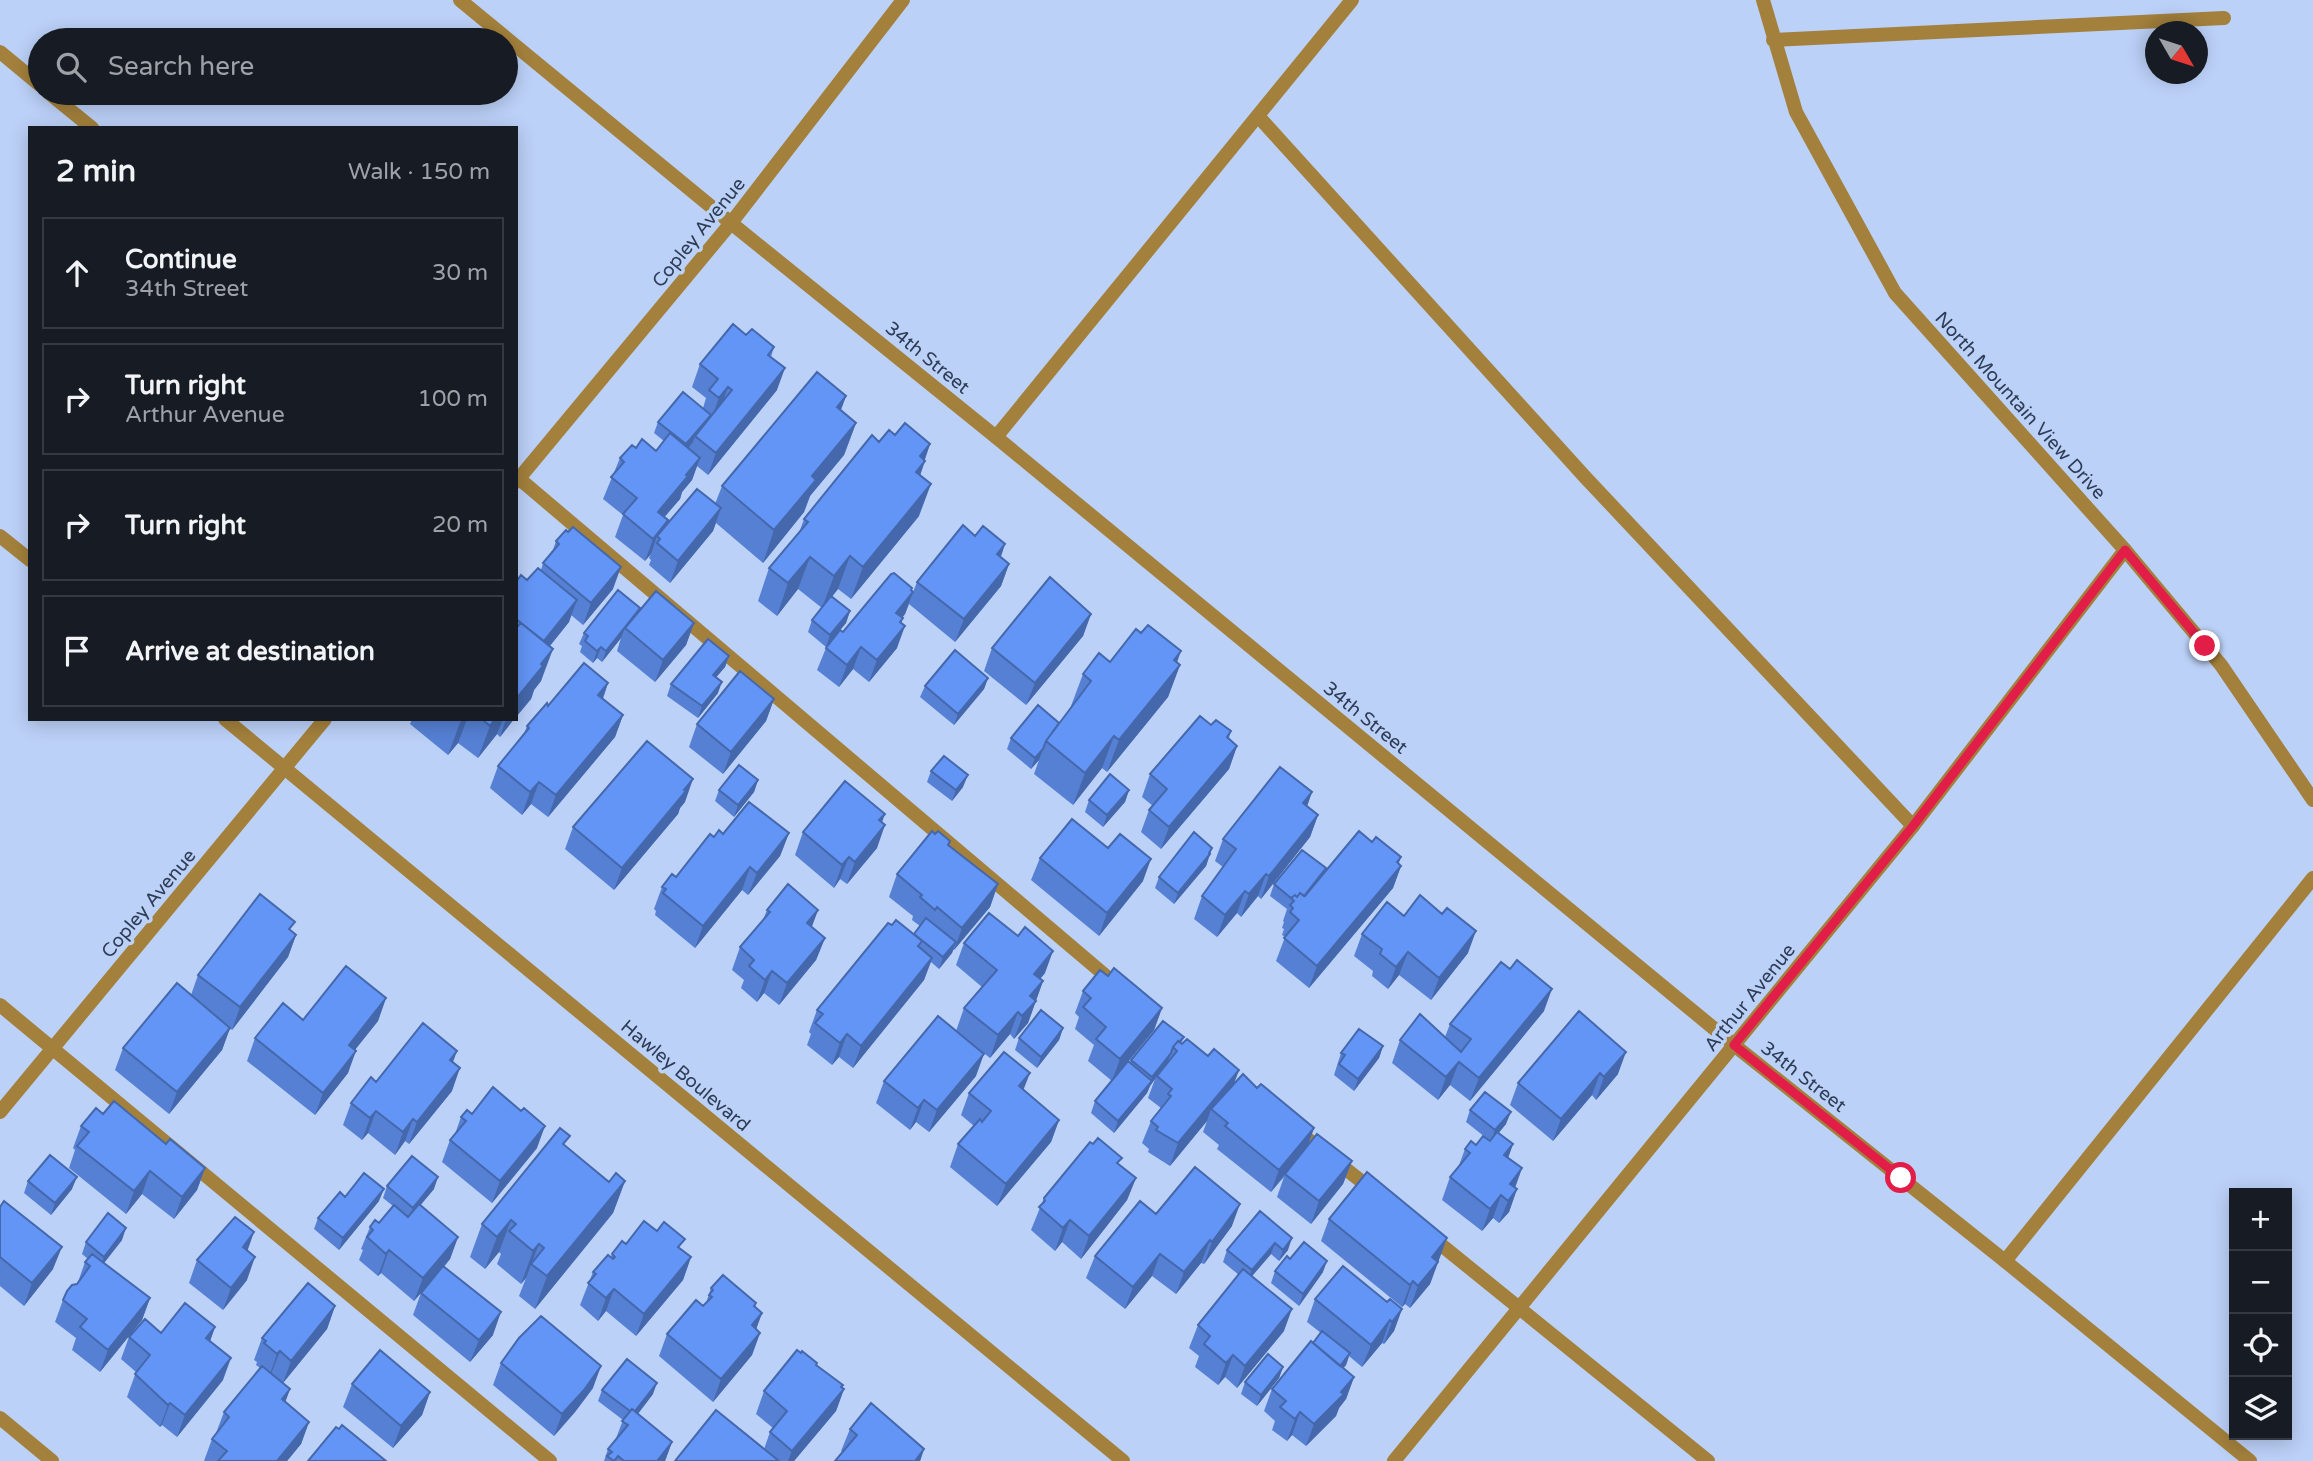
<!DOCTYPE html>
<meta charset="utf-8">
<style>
body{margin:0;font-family:"Varela Round",sans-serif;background:#242831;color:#f1f3f6}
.controls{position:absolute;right:21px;bottom:21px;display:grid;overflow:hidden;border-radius:0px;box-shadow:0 4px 18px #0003}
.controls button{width:63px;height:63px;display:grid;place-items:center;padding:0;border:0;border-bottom:2px solid #363941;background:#171b24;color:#f1f3f6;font:35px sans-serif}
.compass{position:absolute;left:2145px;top:21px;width:63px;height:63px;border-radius:50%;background:#171b24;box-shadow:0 4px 18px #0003;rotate:129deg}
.stop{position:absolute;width:21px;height:21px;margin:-16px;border:5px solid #e11d48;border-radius:50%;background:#fff}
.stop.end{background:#e11d48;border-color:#fff;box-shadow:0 2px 7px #0008}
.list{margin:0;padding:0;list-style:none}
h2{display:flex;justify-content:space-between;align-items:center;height:91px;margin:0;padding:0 28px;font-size:30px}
h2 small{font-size:23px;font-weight:400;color:#9ea1a6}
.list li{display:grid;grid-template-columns:46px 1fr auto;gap:21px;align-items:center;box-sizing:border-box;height:112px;margin:0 14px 14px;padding:0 14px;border:2px solid #363941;border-radius:0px}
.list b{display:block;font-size:26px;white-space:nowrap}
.list p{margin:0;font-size:23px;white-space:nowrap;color:#9ea1a6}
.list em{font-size:23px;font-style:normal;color:#9ea1a6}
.icon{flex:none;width:38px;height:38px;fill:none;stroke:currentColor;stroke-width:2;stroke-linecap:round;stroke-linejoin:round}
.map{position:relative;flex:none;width:2313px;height:1461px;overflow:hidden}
.search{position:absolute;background:#171b24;box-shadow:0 4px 18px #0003;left:28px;top:28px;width:490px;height:77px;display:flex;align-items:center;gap:18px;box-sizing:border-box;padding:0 24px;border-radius:38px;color:#9ea1a6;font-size:26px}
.panel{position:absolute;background:#171b24;box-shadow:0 4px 18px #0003;left:28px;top:126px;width:490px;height:595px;border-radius:0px}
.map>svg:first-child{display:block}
</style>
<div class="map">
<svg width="2313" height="1461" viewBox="0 0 2313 1461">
<rect width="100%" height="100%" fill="#bcd1f8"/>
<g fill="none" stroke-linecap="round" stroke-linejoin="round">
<path stroke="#a3803c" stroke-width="14" d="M0 52 40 85
M49 93 92 128
M1258 116 1585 477 1913 826
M996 437 1352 0
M516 476 1113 982
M0 1005 550 1461
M1295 1129 1375 1192
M1429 1235 1708 1461
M2005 1261 2313 878"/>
<path stroke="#a3803c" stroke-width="14" d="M460 0 731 223 996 437 1734 1045 2005 1261 2250 1461
M1773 40 2224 18
M516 482 731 223 903 0
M0 536 30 560
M225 719 1123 1461
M0 1112 325 719
M0 1418 52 1461
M1394 1461 1913 826 2125 550"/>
<path stroke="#a3803c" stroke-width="14" d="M1763 0 1796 112 1895 293 2125 550 2221 665 2313 800"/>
</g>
<path fill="#5580d4" d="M746 335 774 347 771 357 777 390 708 475 697 466 692 480 682 492 680 499 664 517 666 525 715 504 722 486 846 396 841 410 856 423 844 455 810 496 804 512 763 563 716 523 713 531 670 583 649 565 651 560 649 558 651 554 645 561 615 537 623 515 603 499 620 458 636 448 656 451 664 441 654 433 658 422 703 408 706 398 692 387 700 364Z
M895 435 930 444 920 475 919 516 851 599 838 589 832 597 850 611 846 623 826 647 808 632 812 620 822 608 798 589 777 616 758 601 769 568 799 533 804 519 879 442Z
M975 536 1005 544 1001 557 1009 564 1001 586 955 642 909 604 905 614 902 618 897 648 869 682 853 669 839 687 817 670 826 648 843 632 912 590 913 592 917 582Z
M556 541 613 589 583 625 571 615 569 622 550 646 541 681 534 690 531 699 516 717V582L527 580 541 570 543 563 552 553Z
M640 608 694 623 686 645 655 682 617 651 621 638 602 662 597 658 593 663 580 652 582 646 579 644 584 633Z
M1091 614 1083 636 1026 705 984 671 992 648Z
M1141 633 1180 665 1168 697 1107 772 1102 768 1073 805 1034 774 1039 760 1031 769 1007 749 1011 738 1059 723 1072 707 1071 706 1083 674 1110 662Z
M729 656 725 667 716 677 718 693 698 718 667 696 671 684Z
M988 678 984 689 954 725 920 697 925 686Z
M608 683 603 699 623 715 615 737 548 817 531 804 522 815 490 788 498 766 524 734 527 726 548 706Z
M774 699 766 721 723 774 689 747 697 724Z
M412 719H514L500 737 497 734 478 758 458 743 448 755 410 724Z
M1211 725 1231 731 1229 738 1237 746 1229 769 1161 849 1141 832 1149 810 1153 806 1142 797 1150 774Z
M931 771 963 787 952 801 927 782Z
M758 780 754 792 734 817 715 801 719 790Z
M1129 790 1125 802 1103 827 1085 812 1089 800Z
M1312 792 1307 806 1318 815 1310 837 1261 899 1258 896 1241 917 1237 913 1217 937 1194 919 1202 896 1223 867 1215 861 1223 839Z
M685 802 680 808 678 814 614 890 565 849 573 827Z
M881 822 877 848 847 884 840 879 834 888 795 855 803 832Z
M789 833 780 856 748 895 742 890 695 948 655 915 656 911 654 909 662 887 676 877 714 837 723 834Z
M1372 842 1401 857 1398 864 1401 866 1393 888 1309 988 1276 961 1285 937 1282 935 1284 929 1282 928 1284 922 1283 921 1287 909 1270 896 1274 884 1326 868 1324 873Z
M949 846 998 884 990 907 954 950H953L952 953 939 969 931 962 924 980 853 1068 839 1057 832 1065 807 1045 811 1034 809 1032 817 1010 892 925 914 934 920 926 912 920 913 916 889 897 897 874Z
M1212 848 1206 866 1174 904 1155 888 1159 877Z
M1040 858 1143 881 1099 936 1031 880Z
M767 910H818L811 927 825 938 816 960 779 1005 764 993 757 1002 741 988 744 980 732 970 740 947 763 920Z
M1404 916 1468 953 1431 1000 1399 975 1388 989 1372 976 1373 971 1354 956 1362 934Z
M292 931 296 935 288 957 232 1030 230 1028 222 1050 169 1114 115 1070 123 1048 191 995 198 975Z
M964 943 1045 973 1040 979 1043 981 1028 1023 1014 1039 1010 1034 990 1058 956 1031 964 1008 982 987 956 965Z
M1108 976 1162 1008 1154 1030 1128 1062 1130 1063 1131 1060 1184 1037 1181 1044 1239 1070 1233 1085 1257 1088 1314 1128 1308 1145 1352 1161 1343 1184 1311 1224 1277 1197 1284 1177 1271 1192 1217 1149 1219 1145 1203 1132 1207 1121 1170 1166 1148 1152 1149 1149 1142 1143 1151 1121 1161 1108 1148 1098 1155 1079 1150 1086 1147 1093 1114 1133 1091 1113 1095 1101 1112 1081 1088 1061 1094 1045 1075 1029 1079 1017 1075 1013 1083 991Z
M386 998 378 1021 355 1050 348 1073 315 1115 247 1061 255 1038 303 1020Z
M1544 1011 1470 1101 1450 1085 1438 1100 1392 1063 1400 1040 1445 1037 1450 1024Z
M1579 1011 1618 1074 1596 1100 1592 1095 1553 1141 1510 1105 1518 1083Z
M1063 1028 1059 1040 1037 1068 1015 1050 1019 1038Z
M1383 1046 1379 1058 1354 1091 1334 1075 1341 1053Z
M453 1062 452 1091 409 1144 405 1141 395 1155 368 1133 362 1140 343 1125 351 1103 376 1082Z
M976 1076 929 1132 916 1122 910 1130 876 1103 884 1081Z
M1024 1090 1059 1120 1051 1142 997 1206 950 1167 958 1144 974 1126 961 1115 969 1093Z
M1470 1110 1506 1124 1499 1133 1513 1144 1508 1157 1522 1168 1515 1188 1517 1189 1509 1212 1499 1223 1493 1218 1482 1231 1442 1200 1450 1177 1458 1168 1465 1149 1490 1141 1466 1122Z
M103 1114 166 1144 205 1168 197 1190 174 1219 142 1194 126 1214 69 1168 75 1150 73 1148 81 1126Z
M472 1114 537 1148 492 1203 442 1162 450 1140 455 1134 461 1117Z
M566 1147 609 1182 625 1181 613 1213 535 1309 519 1296 526 1278 521 1284 497 1264 501 1254 499 1252 485 1269 470 1257 482 1224Z
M1120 1165 1136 1178 1127 1200 1081 1259 1062 1242 1055 1251 1031 1230 1044 1198Z
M28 1181 72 1189 51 1215 24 1193Z
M387 1186 434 1189 420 1206 458 1237 450 1259 444 1267 493 1335 470 1362 413 1315 421 1293 414 1301 381 1273 378 1276 359 1260 363 1250 361 1249 370 1227 379 1223 393 1206 383 1198Z
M345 1197 379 1201 339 1250 314 1229 318 1218Z
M0 1207 53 1269 24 1306 0 1286Z
M1260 1211 1288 1250 1279 1261 1271 1254 1252 1276 1284 1331 1237 1388 1225 1377 1218 1385 1195 1367 1199 1356 1189 1348 1198 1325 1239 1275 1223 1262 1227 1250Z
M1156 1214 1232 1226 1204 1264 1201 1263 1176 1294 1152 1276 1125 1309 1086 1278 1095 1256Z
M1329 1219 1439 1260 1430 1284 1410 1308 1405 1304 1402 1307 1321 1241Z
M122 1240 104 1263 150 1298 142 1320 100 1372 72 1350 76 1338 55 1322 63 1300 78 1282 85 1262 88 1259 82 1254 86 1242Z
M681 1249 691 1257 683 1280 636 1336 606 1311 598 1321 580 1305 593 1272 611 1257 612 1254Z
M248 1251 247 1280 223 1310 189 1283 197 1260Z
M1290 1259 1323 1272 1299 1306 1271 1283 1275 1271Z
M711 1288 756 1303 755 1307 762 1313 756 1329 760 1333 752 1355 713 1402 659 1356 667 1334 703 1306 706 1303Z
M1315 1299 1387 1302 1402 1309 1394 1331 1384 1344 1382 1343 1362 1367 1349 1356 1346 1365 1343 1368 1354 1377 1346 1399 1339 1408 1336 1416 1306 1446 1292 1435 1287 1441 1272 1430 1275 1421 1264 1411 1272 1389 1321 1333 1307 1322Z
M335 1306 327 1329 283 1383 290 1389 285 1402 309 1422 301 1444 287 1461H204L212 1439 216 1433 224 1412 260 1368 256 1365 257 1362 254 1360 262 1338Z
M215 1327 210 1341 223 1380 177 1437 162 1425 160 1427 127 1397 136 1372 121 1359 129 1337Z
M501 1363 593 1388 575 1412 554 1436 493 1385Z
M816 1365 843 1385 842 1388 844 1389 836 1411 794 1461H675L764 1449 770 1432 773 1428 756 1414 764 1391Z
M1283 1367 1279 1378 1257 1406 1241 1394 1245 1382Z
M352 1384 430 1392 422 1415 393 1448 343 1407Z
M602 1390 653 1394 638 1414 672 1442 665 1461H604L608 1449 615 1441 623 1420 598 1401Z
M850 1429 924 1449 920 1461H835L843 1452 841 1451Z"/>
<path fill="#4568ac" d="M785 368 777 390 708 475 716 453Z
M728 387 720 410 711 420 719 398Z
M846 396 834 428 837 407Z
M711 415 706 426 695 436 693 442 682 456 686 444Z
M856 423 844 455 810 496 804 512 763 563 774 530 812 476Z
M930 444 923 464 925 461 914 493 904 505 920 456Z
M700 458 692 480 682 492 680 499 650 534 658 512Z
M931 484 919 516 851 599 863 567Z
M721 508 713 531 670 583 678 561Z
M668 520 660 543V539L657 536 651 554 645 561 653 539Z
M1005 544 997 566V554Z
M850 556 838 589 822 608 834 576Z
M810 557 798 589 777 616 788 583Z
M1009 564 1001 586 955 642 964 619Z
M621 567 613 589 583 625 591 603Z
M912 588 909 596 913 592 905 614 888 635 896 613Z
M577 600 569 622 535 664 543 641Z
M850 611 846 623 826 647 830 635Z
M1091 614 1083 636 1026 705 1035 683Z
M903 618 896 637 905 626 897 648 869 682 877 660Z
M694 623 686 645 655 682 663 660Z
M625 628 621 638 602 662 606 651Z
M601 647 597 658 593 663 597 651Z
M861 647 853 669 839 687 847 665Z
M553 649 541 681 534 690 531 699 516 717V699L541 664Z
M1181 651 1173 674 1180 665 1168 697 1107 772 1119 740Z
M729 656 725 667 709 686 713 675Z
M988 678 984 689 954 725 958 714Z
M722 682 718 693 698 718 702 706Z
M608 683 600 705 598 695Z
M774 699 766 721 723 774 731 752Z
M623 715 615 737 548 817 556 795Z
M463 719H467L458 743 448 755 460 723Z
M495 719H503L497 734 478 758 490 726Z
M506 719H514L500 737Z
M1114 736 1102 768 1073 805 1085 773Z
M1237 746 1229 769 1161 849 1169 827Z
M1043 749 1039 760 1031 769 1035 758Z
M968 775 963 787 952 801 956 790Z
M693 779 685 802 680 808 678 814 614 890 622 868Z
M758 780 754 792 734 817 738 805Z
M539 782 531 804 522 815 530 792Z
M1129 790 1125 802 1103 827 1107 815Z
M1312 792 1304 815 1303 803Z
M885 814 877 836 885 825 877 848 847 884 855 862 879 820Z
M1318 815 1310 837 1261 899 1269 876Z
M789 833 780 856 748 895 757 873Z
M1212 848 1206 866 1174 904 1178 893Z
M849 857 840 879 834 888 842 865Z
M1401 857 1395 873 1401 866 1393 888 1309 988 1317 966Z
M1151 859 1143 881 1099 936 1107 913Z
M750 867 742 890 695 948 703 926Z
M1266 874 1258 896 1241 917 1249 894Z
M998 884 990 907 954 950 962 928Z
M1245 891 1237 913 1217 937 1225 915Z
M818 910 810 932 807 923Z
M1476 931 1468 953 1431 1000 1439 978Z
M296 935 288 957 232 1030 240 1007Z
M825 938 816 960 779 1005 787 983Z
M956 942 952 953 939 969 943 957Z
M1053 951 1045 973 1026 996 1034 974Z
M1408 952 1399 975 1388 989 1396 967Z
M932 958 924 980 853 1068 861 1046Z
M772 971 764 993 757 1002 765 980Z
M1043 981 1028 1023 1014 1039 1030 996Z
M1552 989 1544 1011 1470 1101 1479 1078Z
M386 998 378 1021 341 1067 349 1045Z
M1162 1008 1154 1030 1112 1081 1120 1059Z
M1018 1012 1010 1034 990 1058 998 1035Z
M230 1028 222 1050 169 1114 177 1092Z
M1063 1028 1059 1040 1037 1068 1041 1057Z
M847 1034 839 1057 832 1065 840 1043Z
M1383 1046 1379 1058 1354 1091 1358 1079Z
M356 1051 348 1073 315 1115 323 1093Z
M457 1051 449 1073 450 1060Z
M1626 1052 1618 1074 1596 1100 1604 1077Z
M1171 1053 1167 1064 1157 1076 1150 1086 1147 1093 1114 1133 1118 1121 1150 1083 1152 1077Z
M984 1054 976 1076 929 1132 937 1110Z
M1459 1062 1450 1085 1438 1100 1446 1077Z
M460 1068 452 1091 409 1144 417 1122Z
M1239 1070 1231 1092 1211 1109 1207 1121 1170 1166 1178 1143Z
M1030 1073 1021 1096 1019 1086Z
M1600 1073 1592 1095 1553 1141 1561 1119Z
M924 1100 916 1122 910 1130 918 1108Z
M376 1111 368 1133 362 1140 370 1118Z
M1511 1112 1506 1124 1491 1141 1495 1130Z
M413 1119 405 1141 395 1155 403 1132Z
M1059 1120 1051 1142 997 1206 1006 1184Z
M545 1126 537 1148 492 1203 500 1181Z
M1314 1128 1306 1150 1285 1174 1271 1192 1279 1170Z
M1513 1144 1505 1167 1504 1155Z
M1352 1161 1343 1184 1311 1224 1319 1201Z
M205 1168 197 1190 174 1219 182 1197Z
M1522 1168 1514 1190 1510 1184Z
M150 1171 142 1194 126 1214 134 1191Z
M77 1177 72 1189 51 1215 55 1203Z
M438 1177 434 1189 408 1219 413 1208Z
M1136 1178 1127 1200 1081 1259 1089 1236Z
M625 1181 613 1213 535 1309 547 1276Z
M384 1189 379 1201 339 1250 343 1238Z
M1517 1189 1509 1212 1499 1223 1508 1201Z
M1501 1195 1493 1218 1482 1231 1490 1209Z
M1240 1204 1232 1226 1204 1264 1212 1242Z
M511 1220 499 1252 485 1269 497 1237Z
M1070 1220 1062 1242 1055 1251 1063 1228Z
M126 1228 122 1240 100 1268 104 1257Z
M254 1232 246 1255 243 1247Z
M458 1237 450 1259 414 1301 423 1278Z
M1292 1238 1288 1250 1279 1261 1283 1250Z
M1447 1238 1439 1260 1424 1279 1432 1257Z
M1210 1240 1201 1263 1176 1294 1184 1272Z
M1275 1243 1271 1254 1247 1282 1252 1270Z
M539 1244 526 1278 521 1284 533 1251Z
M62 1247 53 1269 24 1306 32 1283Z
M389 1250 381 1273 378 1276 386 1254Z
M1160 1254 1152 1276 1125 1309 1133 1287Z
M255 1257 247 1280 223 1310 231 1288Z
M691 1257 683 1280 636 1336 644 1314Z
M1327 1261 1323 1272 1299 1306 1303 1294Z
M1438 1262 1430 1284 1410 1308 1418 1286Z
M1413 1281 1405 1304 1402 1307 1410 1285Z
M614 1289 606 1311 598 1321 606 1298Z
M150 1298 142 1320 100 1372 108 1350Z
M335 1306 327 1329 283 1383 291 1361Z
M1292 1309 1284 1331 1237 1388 1245 1366Z
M1402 1309 1394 1331 1384 1344 1392 1322Z
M501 1312 493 1335 470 1362 479 1340Z
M762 1313 754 1335 752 1325Z
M1390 1320 1382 1343 1362 1367 1371 1345Z
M215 1327 207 1350 206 1338Z
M760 1333 752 1355 713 1402 721 1379Z
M280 1351 271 1374 269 1377 277 1354Z
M1350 1353 1346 1365 1334 1380 1338 1368Z
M1233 1355 1225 1377 1218 1385 1226 1363Z
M231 1358 223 1380 177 1437 185 1415Z
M601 1366 593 1388 575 1412 554 1436 562 1414Z
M1283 1367 1279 1378 1257 1406 1261 1395Z
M1354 1377 1346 1399 1339 1408 1336 1416 1306 1446 1314 1424Z
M657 1383 653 1394 629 1425 633 1414Z
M843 1385 839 1395 844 1389 836 1411 794 1461H788L792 1451Z
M290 1389 282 1411V1399Z
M430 1392 422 1415 393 1448 401 1426Z
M170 1403 162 1425 160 1427 168 1405Z
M1300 1412 1292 1435 1287 1441 1295 1419Z
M309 1422 301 1444 287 1461H277Z
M672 1442 665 1461H657Z
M924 1449 920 1461H915Z"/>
<path fill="#6395f6" stroke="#4568ac" stroke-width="2" d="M733 324 746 335 752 329 774 347 768 355 785 368 716 453 695 436 732 390 728 387 719 398 709 390 718 379 700 364Z
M817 372 846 396 837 407 856 423 812 476 816 480 774 530 722 486Z
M683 392 711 415 686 444 658 422Z
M905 423 930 444 920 456 925 461 916 472 931 484 863 567 850 556 834 576 810 557 788 583 769 568 808 522 804 519 872 435 879 442 889 430 895 435Z
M670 433 700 458 686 475 688 476 658 512 668 520 653 539 623 514 637 498 611 477 624 462 620 458 632 445 636 448 642 439 656 451Z
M697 489 721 508 678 561 657 543 660 539 657 536Z
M963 525 975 536 983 526 1005 544 997 554 1009 564 964 619 917 582Z
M573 527 621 567 591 603 543 563 559 544 556 541 566 530 568 532Z
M538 568 577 600 544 641 516 619V582L521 575 527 580Z
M894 573 912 588 911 590 913 592 896 613 903 618 900 622 905 626 877 660 861 647 847 665 826 648 840 630 843 632 891 574Z
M1050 577 1091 614 1035 683 992 648Z
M618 590 640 608 606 651 601 647 597 651 585 641 588 636 584 633Z
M656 591 694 623 663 660 625 628Z
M831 596 850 611 830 635 812 620Z
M521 623 553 649 541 664 543 666 516 699V626L517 627Z
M1148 625 1181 651 1174 660 1180 665 1119 740 1114 736 1085 773 1046 741 1091 681 1083 674 1099 653 1110 662 1136 629 1141 633Z
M708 639 729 656 713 675 722 682 702 706 671 684Z
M955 650 988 678 958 714 925 686Z
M584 663 608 683 598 695 623 715 556 795 539 782 530 792 498 766 529 728 527 726 547 703 548 706Z
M740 671 774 699 731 752 697 724Z
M1038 705 1059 723 1046 741 1043 749 1035 758 1011 738Z
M1200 716 1211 725 1216 720 1231 731 1227 737 1237 746 1169 827 1149 810 1167 789 1150 774Z
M482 719H495L490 726Z
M647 741 693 779 684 790 686 791 622 868 573 827Z
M944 756 968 775 956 790 931 771Z
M739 765 758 780 738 805 719 790Z
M1280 767 1312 792 1303 803 1318 815 1269 876 1266 874 1249 894 1245 891 1225 915 1202 896 1236 849 1223 839Z
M1110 774 1129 790 1107 815 1089 800Z
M845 781 885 814 879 820 885 825 855 862 849 857 842 865 803 832Z
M749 802 789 833 757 873 750 867 703 926 663 893 666 889 662 887 672 874 676 877 710 834 714 837 719 830 723 834Z
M1072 819 1108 848 1120 834 1151 859 1107 913 1040 858Z
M932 831 935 834 938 831 950 841 948 845 998 884 962 928 937 907 935 910 920 897 922 895 897 874Z
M1359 831 1372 842 1376 837 1401 857 1397 862 1401 866 1317 966 1284 938 1299 920 1290 912 1293 908 1290 905 1294 901 1291 898 1295 895 1297 897 1300 893 1305 896Z
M1194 832 1212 848 1209 853 1210 854 1178 893 1159 877Z
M1302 850 1326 868 1304 896 1300 893 1297 897 1295 895 1291 898 1274 884Z
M788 884 818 910 807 923 825 938 787 983 772 971 765 980 749 966 754 960 740 947 770 912 767 910Z
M260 894 295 922 289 929 296 935 240 1007 198 975Z
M1420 895 1442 914 1447 908 1476 931 1439 978 1408 952 1396 967 1380 954 1382 949 1362 934 1387 902 1404 916Z
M989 913 1018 936 1025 927 1053 951 1034 974 1043 981 1030 996 1036 1001 1022 1016 1018 1012 998 1035 964 1008 997 970 964 943Z
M926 918 956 942 943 957 914 934Z
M896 920 922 941 918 946 932 958 861 1046 847 1034 840 1043 815 1023 823 1014 817 1010 888 923 892 925Z
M1517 960 1552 989 1479 1078 1459 1062 1446 1077 1400 1040 1420 1014 1461 1052 1471 1039 1450 1024 1501 962 1510 969Z
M346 966 386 998 349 1045 356 1051 323 1093 255 1038 283 1003 303 1020Z
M1114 968 1162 1008 1120 1059 1096 1039 1106 1027 1083 1007 1091 998 1083 991 1100 970 1108 976Z
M177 983 230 1028 177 1092 123 1048Z
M1041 1010 1063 1028 1041 1057 1019 1038Z
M1579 1011 1626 1052 1604 1077 1600 1073 1561 1119 1518 1083Z
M938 1016 984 1054 937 1110 924 1100 918 1108 884 1081Z
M1163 1021 1184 1037 1179 1042 1178 1041 1173 1047 1171 1053 1152 1077 1131 1060Z
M423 1023 457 1051 450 1060 460 1068 417 1122 413 1119 403 1132 376 1111 370 1118 351 1103 371 1077 376 1082Z
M1359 1029 1383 1046 1358 1079 1339 1064 1345 1055 1341 1053Z
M1187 1039 1208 1056 1214 1049 1239 1070 1178 1143 1156 1130 1158 1127 1151 1121 1171 1096 1168 1094 1172 1089 1157 1076 1177 1051 1173 1047 1178 1041 1182 1044Z
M1004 1052 1030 1073 1019 1086 1059 1120 1006 1184 958 1144 980 1119 982 1122 991 1111 969 1093Z
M1128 1061 1152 1081 1118 1121 1095 1101Z
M1243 1074 1257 1088 1261 1084 1314 1128 1279 1170 1225 1126 1228 1123 1211 1109Z
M493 1087 521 1111 524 1108 545 1126 500 1181 450 1140 466 1121 461 1117 467 1110 472 1114Z
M1485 1092 1511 1112 1495 1130 1470 1110Z
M114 1101 166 1144 170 1139 205 1168 182 1197 150 1171 134 1191 77 1146 89 1132 81 1126 96 1108 103 1114Z
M560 1128 570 1136 563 1144 609 1182 616 1173 625 1181 547 1276 531 1264 544 1248 539 1244 533 1251 509 1231 516 1224 511 1220 497 1237 482 1224Z
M1497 1132 1513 1144 1504 1155 1522 1168 1510 1184 1517 1189 1508 1201 1501 1195 1490 1209 1450 1177 1470 1153 1465 1149 1471 1141 1476 1145 1483 1136 1490 1141Z
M1317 1134 1352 1161 1319 1201 1285 1174Z
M1098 1138 1122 1158 1117 1163 1136 1178 1089 1236 1070 1220 1063 1228 1039 1207 1045 1201 1044 1198 1090 1142 1093 1144Z
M50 1155 77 1177 55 1203 28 1181Z
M412 1156 438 1177 413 1208 387 1186Z
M1195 1167 1240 1204 1212 1242 1210 1240 1184 1272 1160 1254 1133 1287 1095 1256 1140 1201 1156 1214Z
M1367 1172 1447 1238 1432 1257 1438 1262 1418 1286 1413 1281 1410 1285 1329 1219Z
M364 1173 384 1189 343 1238 318 1218 340 1192 345 1197Z
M4 1201 62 1247 32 1283 0 1257V1207Z
M419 1204 458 1237 423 1278 389 1250 386 1254 367 1237 373 1230 370 1227 375 1220 379 1223 394 1205 408 1217Z
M1260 1211 1292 1238 1283 1250 1275 1243 1252 1270 1227 1250Z
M108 1213 126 1228 104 1257 86 1242Z
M235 1217 254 1232 243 1247 255 1257 231 1288 197 1260Z
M644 1221 657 1231 664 1222 685 1239 678 1247 691 1257 644 1314 614 1289 606 1298 588 1283 596 1274 593 1272 608 1255 613 1259 615 1257 612 1254 622 1241 626 1244Z
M1304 1242 1327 1261 1303 1294 1275 1271 1287 1256 1290 1259Z
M92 1254 150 1298 108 1350 80 1327 87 1319 63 1300 67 1291 72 1285 77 1284 90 1266 85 1262Z
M443 1266 501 1312 479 1340 421 1293Z
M1343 1266 1387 1302 1390 1299 1402 1309 1392 1322 1390 1320 1371 1345 1315 1299Z
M1243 1269 1292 1309 1245 1366 1233 1355 1226 1363 1204 1344 1210 1336 1198 1325Z
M723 1275 756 1303 754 1306 762 1313 752 1325 760 1333 721 1379 667 1334 696 1300 703 1306 712 1297 709 1295 713 1290 711 1288Z
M308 1283 335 1306 291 1361 280 1351 277 1354 264 1343 266 1341 262 1338Z
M185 1303 215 1327 206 1338 231 1358 185 1415 170 1403 168 1405 135 1374 150 1355 129 1337 145 1319 161 1333Z
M541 1316 601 1366 584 1390 562 1414 501 1363 519 1338Z
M1322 1331 1350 1353 1340 1366 1313 1343Z
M1311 1341 1354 1377 1341 1392 1344 1394 1314 1424 1300 1412 1295 1419 1280 1407 1286 1401 1272 1389Z
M380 1350 430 1392 401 1426 352 1384Z
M797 1350 801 1353 802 1351 817 1363 816 1365 843 1385 841 1387 844 1389 792 1451 770 1432 787 1411 764 1391Z
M1268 1354 1283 1367 1261 1395 1245 1382Z
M627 1359 657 1383 635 1411 632 1409 630 1411 602 1390Z
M262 1366 290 1389 282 1399 309 1422 277 1461H218L227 1451 212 1439 229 1417 224 1412Z
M871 1403 924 1449 915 1461H835L857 1435 850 1429Z
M632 1409 672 1442 657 1461H624L618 1456 614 1461 607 1456 612 1452 608 1449 628 1425 622 1421Z
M716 1410 779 1461H675Z
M342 1425 386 1461H308L336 1427 339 1429Z"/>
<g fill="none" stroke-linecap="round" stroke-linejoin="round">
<path stroke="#e11d48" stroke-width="9" d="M1901 1178 1734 1045 1913 826 2125 550 2205 646"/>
</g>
<g text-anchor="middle" stroke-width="7" stroke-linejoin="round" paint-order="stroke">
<g font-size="19" fill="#2e3c56" stroke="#bcd1f8">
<text transform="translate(698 232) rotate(-51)" y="7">Copley Avenue</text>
<text transform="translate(928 357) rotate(39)" y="7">34th Street</text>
<text transform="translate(2021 405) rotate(48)" y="7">North Mountain View Drive</text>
<text transform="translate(1366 717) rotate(39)" y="7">34th Street</text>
<text transform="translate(148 903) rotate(-50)" y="7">Copley Avenue</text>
<text transform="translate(1749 997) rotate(-51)" y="7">Arthur Avenue</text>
<text transform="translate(686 1075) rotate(40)" y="7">Hawley Boulevard</text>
<text transform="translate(1804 1076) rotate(38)" y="7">34th Street</text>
</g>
</g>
</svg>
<div class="controls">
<button>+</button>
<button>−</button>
<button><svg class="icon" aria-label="locate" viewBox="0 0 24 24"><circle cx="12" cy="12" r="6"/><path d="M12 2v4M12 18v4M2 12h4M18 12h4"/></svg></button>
<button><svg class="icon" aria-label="layers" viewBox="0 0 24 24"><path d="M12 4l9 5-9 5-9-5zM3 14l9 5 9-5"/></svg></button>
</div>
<svg class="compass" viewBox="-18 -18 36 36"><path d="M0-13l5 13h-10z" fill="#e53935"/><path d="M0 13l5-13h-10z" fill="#9ea1a6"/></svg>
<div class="stop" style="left:1901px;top:1178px"></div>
<div class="stop end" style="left:2205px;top:646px"></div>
<div class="search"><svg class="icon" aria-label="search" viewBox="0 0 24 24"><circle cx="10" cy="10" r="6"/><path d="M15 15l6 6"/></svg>Search here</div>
<section class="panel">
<h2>2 min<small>Walk · 150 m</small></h2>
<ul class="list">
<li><svg class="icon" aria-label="ahead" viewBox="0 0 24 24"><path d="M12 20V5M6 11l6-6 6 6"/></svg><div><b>Continue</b><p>34th Street</p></div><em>30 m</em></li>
<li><svg class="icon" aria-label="right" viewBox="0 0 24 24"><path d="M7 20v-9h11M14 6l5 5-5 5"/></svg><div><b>Turn right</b><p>Arthur Avenue</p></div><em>100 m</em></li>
<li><svg class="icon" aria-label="right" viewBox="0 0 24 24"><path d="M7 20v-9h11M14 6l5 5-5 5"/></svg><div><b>Turn right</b></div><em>20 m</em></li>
<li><svg class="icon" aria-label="arrive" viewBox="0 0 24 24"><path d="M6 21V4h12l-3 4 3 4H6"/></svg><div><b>Arrive at destination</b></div></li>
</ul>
</section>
</div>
